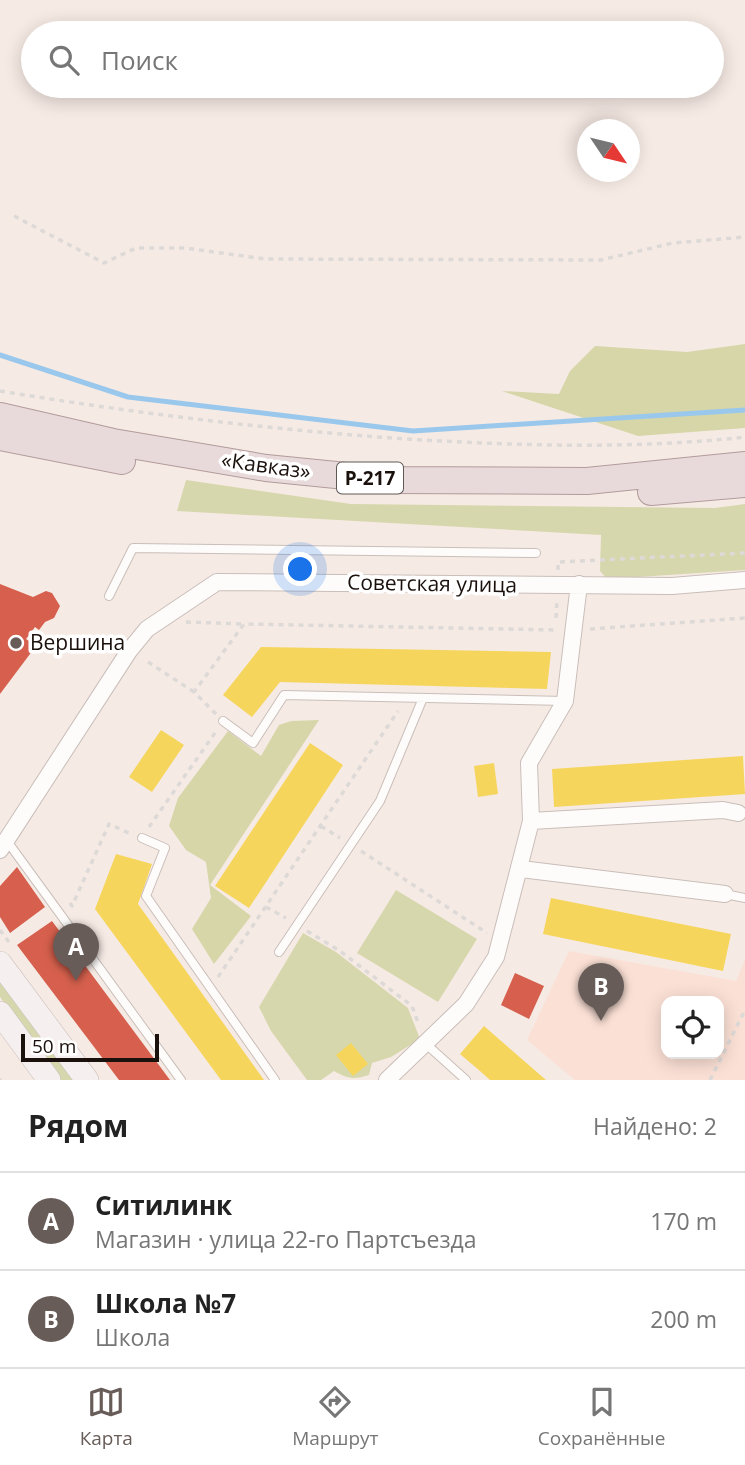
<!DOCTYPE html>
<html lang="ru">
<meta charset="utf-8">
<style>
body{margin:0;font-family:"Open Sans",sans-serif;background:#f6f6f6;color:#222}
.controls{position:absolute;right:21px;bottom:21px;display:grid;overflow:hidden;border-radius:14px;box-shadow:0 4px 18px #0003}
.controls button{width:63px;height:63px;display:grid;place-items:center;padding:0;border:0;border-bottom:2px solid #e0e0e0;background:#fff;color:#222;font:35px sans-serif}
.compass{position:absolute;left:577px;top:119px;width:63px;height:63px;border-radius:50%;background:#fff;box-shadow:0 4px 18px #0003;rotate:125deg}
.scale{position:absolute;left:21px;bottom:18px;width:138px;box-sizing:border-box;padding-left:7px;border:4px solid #1a100c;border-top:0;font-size:19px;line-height:24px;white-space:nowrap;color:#1a100c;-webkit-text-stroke:5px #fff;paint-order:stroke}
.you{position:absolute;left:301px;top:570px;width:24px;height:24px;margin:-18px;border:5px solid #fff;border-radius:50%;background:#1a73e8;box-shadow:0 0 0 10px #1a73e833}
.badge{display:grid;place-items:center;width:46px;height:46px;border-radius:50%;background:#675c58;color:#fff;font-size:23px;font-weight:700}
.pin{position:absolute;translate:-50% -58px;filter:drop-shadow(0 2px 4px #0008)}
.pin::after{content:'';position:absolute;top:37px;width:24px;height:21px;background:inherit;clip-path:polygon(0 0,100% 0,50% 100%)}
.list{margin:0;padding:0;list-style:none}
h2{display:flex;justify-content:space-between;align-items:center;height:91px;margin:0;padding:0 28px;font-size:30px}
h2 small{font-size:23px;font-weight:400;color:#767676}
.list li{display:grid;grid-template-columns:46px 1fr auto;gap:21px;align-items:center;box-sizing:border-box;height:98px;padding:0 28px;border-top:2px solid #e0e0e0}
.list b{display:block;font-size:26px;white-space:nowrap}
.list p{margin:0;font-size:23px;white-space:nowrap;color:#767676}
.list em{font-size:23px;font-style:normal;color:#767676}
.icon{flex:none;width:38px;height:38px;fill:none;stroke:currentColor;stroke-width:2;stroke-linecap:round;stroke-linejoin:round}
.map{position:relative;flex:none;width:745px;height:1080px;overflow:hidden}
.search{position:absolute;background:#fff;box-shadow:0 4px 18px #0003;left:21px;right:21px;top:21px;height:77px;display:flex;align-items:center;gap:18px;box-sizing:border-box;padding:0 24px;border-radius:38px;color:#767676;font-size:26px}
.sheet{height:287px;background:#fff}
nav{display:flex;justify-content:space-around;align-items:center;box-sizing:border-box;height:98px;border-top:2px solid #e0e0e0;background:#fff;font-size:19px;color:#767676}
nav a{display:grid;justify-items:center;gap:4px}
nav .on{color:#675c58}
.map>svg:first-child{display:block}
</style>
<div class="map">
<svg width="745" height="1080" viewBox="0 0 745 1080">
<rect width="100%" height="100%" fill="#f6eae4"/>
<path fill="#fbe0d5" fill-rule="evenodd" d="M569 951 736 981 745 959V1080H575L527 1040ZM666 1001H719V1054H666Z"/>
<path fill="#d7d7ad" d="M186 480 351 504 715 508 745 504V570L607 579 600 571 601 535 177 511Z
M396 890 477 939 438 1002 357 953Z
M303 933 336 952 408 1008 420 1039 391 1057 372 1063 369 1075C354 1080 348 1079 334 1071L321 1080H307L271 1031 259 1007Z
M0 977 74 1080H60L0 997Z"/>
<path fill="#d6d6a8" d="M745 344V428L638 436 502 391 559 394 570 371 595 346 687 352Z
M319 720 210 885 251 916 214 964 192 929 211 898 206 862 186 850 169 826 178 798 228 731 261 756 279 725 291 721Z"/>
<path fill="#f6d55c" d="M261 647 383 649 551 652 547 689 280 682 252 717 223 695Z
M161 730 184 745 152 792 129 777Z
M310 743 343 765 249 908 215 886Z
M743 756 745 794 554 807 552 769Z
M494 763 498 794 478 797 474 766Z
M116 854 152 864 138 904 264 1080H221L95 909Z
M551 898 731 934 723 971 543 934Z
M484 1026 546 1080H490L480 1071 460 1054Z
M351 1043 368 1064 353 1076 336 1055Z"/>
<path fill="#d6604d" d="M0 584 33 597 46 591 52 593 60 606 54 618 45 622 39 630 35 627 26 639 36 646 0 694Z
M17 867 45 907 10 933 0 917V886Z
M52 921 170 1080H119L17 945Z
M515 973 544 986 529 1019 501 1005Z"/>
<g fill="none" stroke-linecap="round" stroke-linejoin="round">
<path stroke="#9ac8ec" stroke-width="5" d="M0 355 128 397 413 431 745 410"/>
<defs>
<path id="service" d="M109 596 133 548 536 553
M223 721 253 743 284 695 565 701
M142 838 165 848 146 896 275 1080
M7 841 181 1080
M725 894 745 898
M279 952 380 801 423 698
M426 1044 466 1080"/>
<path id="minor" d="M531 821 723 810 738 813
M0 850 129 651 147 629 217 582 672 586 745 580
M521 869 725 894
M387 1080 466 1004 496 957 531 821 529 763 565 701 579 584"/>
<path id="secondary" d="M0 963 87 1080
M0 1013 49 1080"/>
<path id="trunk" d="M0 416 113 442 266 468 386 480 587 481 745 465
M0 437 122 461
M651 492 745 484"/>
</defs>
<use href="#service" stroke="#c9beb9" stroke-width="10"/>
<use href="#minor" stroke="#c9beb9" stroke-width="18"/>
<use href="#secondary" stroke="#c9beb9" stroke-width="24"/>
<use href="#trunk" stroke="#b29b9b" stroke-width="28"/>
<path stroke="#ddd9d7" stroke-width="3.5" stroke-dasharray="5 5" stroke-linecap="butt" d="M14 216 104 263 136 248H185L265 259 601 260 673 243 745 237
M0 391C140 414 280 431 422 440 529 446 638 449 745 437
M558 570V562L745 553
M556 618 557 601
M186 622 244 624
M590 629 745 618
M148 662 194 692
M216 714 194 692 244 624 558 630
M321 826 340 838
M149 827 217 730
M361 851 487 933
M70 903 72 906 109 824 131 834
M266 907 286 918
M0 930 12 946
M307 931 340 951 412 1006 419 1025
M218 977 398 711
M0 1079 1 1080
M710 1080 745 1010"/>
<use href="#service" stroke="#fefcfb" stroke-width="8"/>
<use href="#minor" stroke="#fefcfb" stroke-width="16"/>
<use href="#secondary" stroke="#f6efef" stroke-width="23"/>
<use href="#trunk" stroke="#e8dadb" stroke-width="26"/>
</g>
<circle fill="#675c58" stroke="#fff" stroke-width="2.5" cx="16" cy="643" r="7"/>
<g text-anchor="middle" stroke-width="7" stroke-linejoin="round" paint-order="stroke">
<rect fill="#fff" stroke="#5f5855" stroke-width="2" x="337" y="462.5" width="66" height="31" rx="5"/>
<g font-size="19" font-weight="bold" fill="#1a100c">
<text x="370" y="485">Р-217</text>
</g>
<g font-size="21" fill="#1a100c" stroke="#fff">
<text transform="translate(266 466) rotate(8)" y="7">«Кавказ»</text>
<text transform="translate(432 584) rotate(1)" y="7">Советская улица</text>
</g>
<g font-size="21" fill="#1a100c" stroke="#fff" text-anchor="start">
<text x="30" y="650">Вершина</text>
</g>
</g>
</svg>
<div class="controls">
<button><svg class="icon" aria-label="locate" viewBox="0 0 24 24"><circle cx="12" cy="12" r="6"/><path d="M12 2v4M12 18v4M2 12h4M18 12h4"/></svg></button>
</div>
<svg class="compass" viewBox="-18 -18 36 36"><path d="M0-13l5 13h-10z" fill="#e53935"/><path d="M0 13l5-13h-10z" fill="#767676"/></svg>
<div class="scale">50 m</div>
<div class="you"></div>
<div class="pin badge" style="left:76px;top:981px">A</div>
<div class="pin badge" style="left:601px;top:1021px">B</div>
<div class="search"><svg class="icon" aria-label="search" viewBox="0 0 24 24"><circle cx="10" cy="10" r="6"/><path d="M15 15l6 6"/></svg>Поиск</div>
</div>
<section class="sheet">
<h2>Рядом<small>Найдено: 2</small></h2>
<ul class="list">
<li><span class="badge">A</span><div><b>Ситилинк</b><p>Магазин · улица 22-го Партсъезда</p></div><em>170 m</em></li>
<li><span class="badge">B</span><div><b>Школа №7</b><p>Школа</p></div><em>200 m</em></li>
</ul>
</section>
<nav>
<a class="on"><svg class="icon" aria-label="map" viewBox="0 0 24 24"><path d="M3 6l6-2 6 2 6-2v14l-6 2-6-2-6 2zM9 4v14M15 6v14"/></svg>Карта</a>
<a><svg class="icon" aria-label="directions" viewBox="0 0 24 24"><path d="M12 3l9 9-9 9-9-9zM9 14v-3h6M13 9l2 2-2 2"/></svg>Маршрут</a>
<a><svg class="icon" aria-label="saved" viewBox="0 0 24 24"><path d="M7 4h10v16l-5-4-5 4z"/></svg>Сохранённые</a>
</nav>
